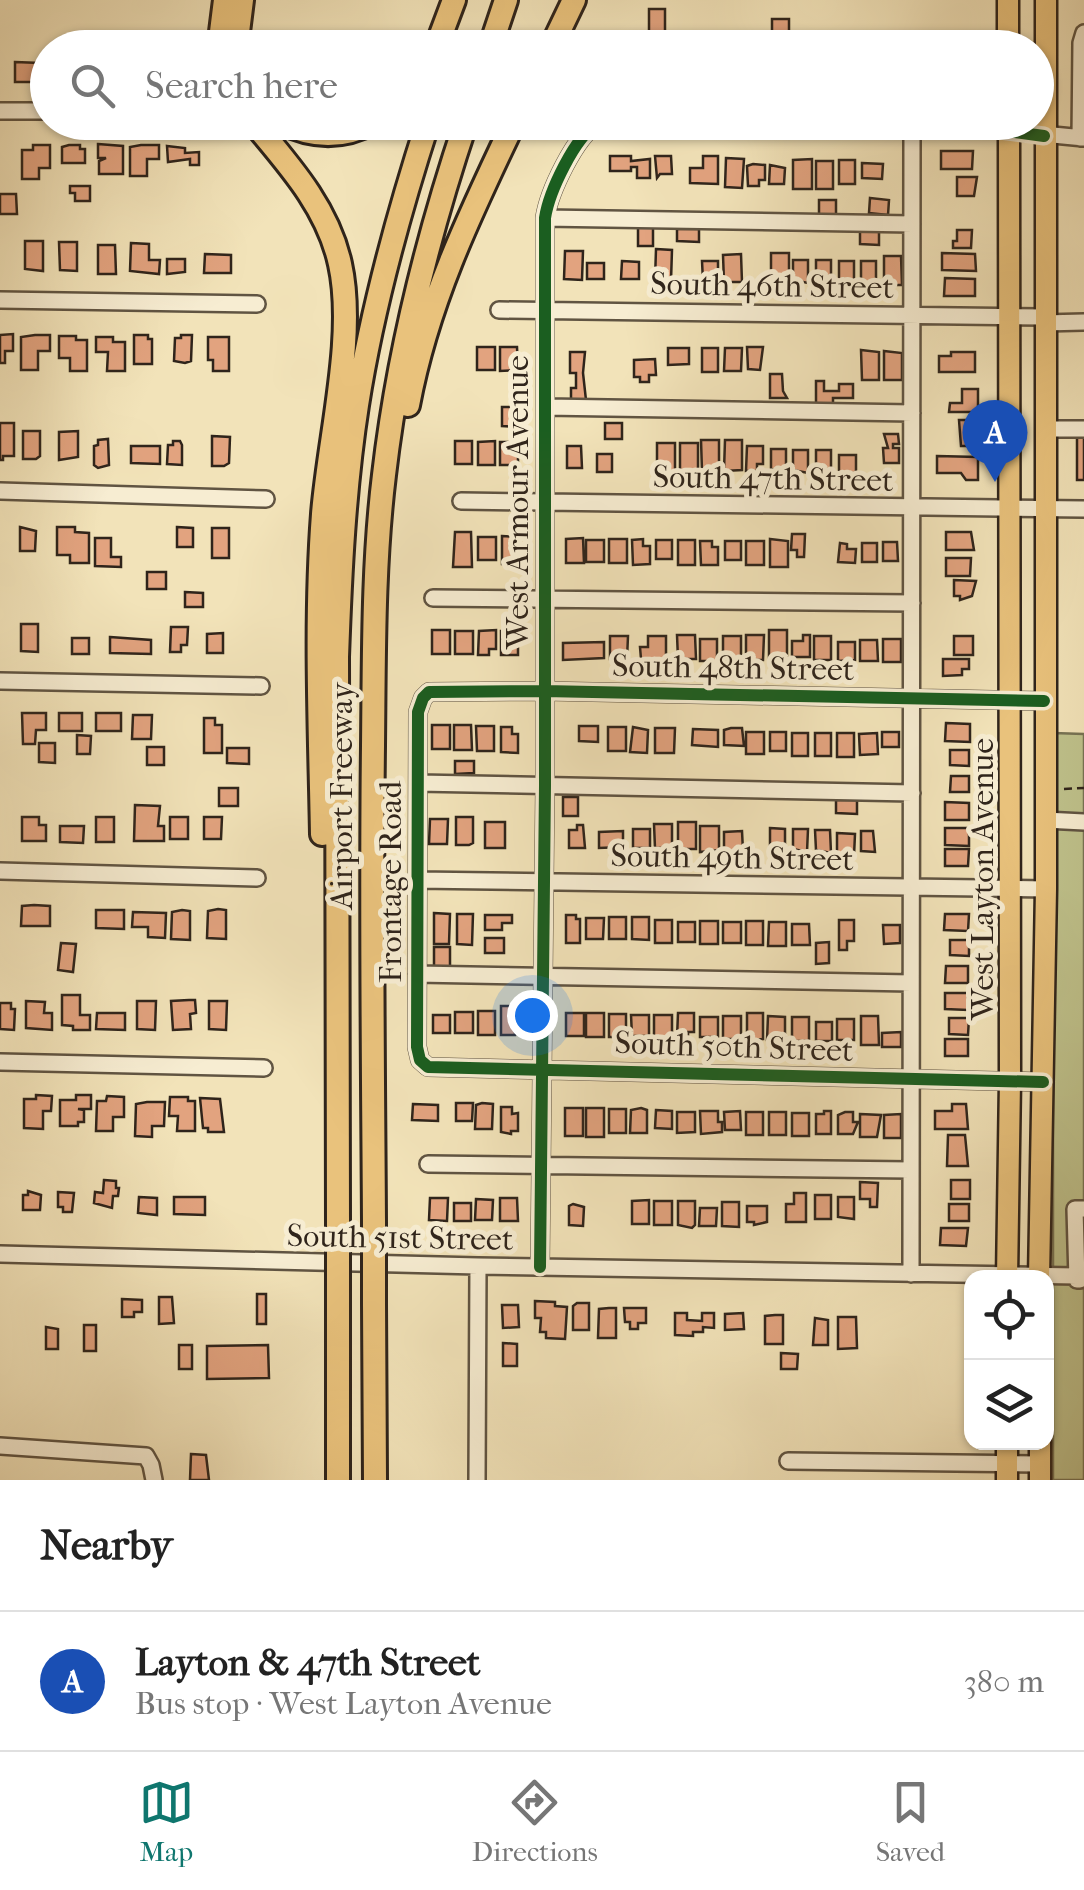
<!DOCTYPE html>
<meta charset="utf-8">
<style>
body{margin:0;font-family:"IM FELL French Canon",serif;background:#f6f6f6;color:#222}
.controls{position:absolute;right:30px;bottom:30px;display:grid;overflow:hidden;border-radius:20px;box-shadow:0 2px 8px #0004}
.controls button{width:90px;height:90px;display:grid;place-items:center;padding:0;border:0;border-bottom:2px solid #e0e0e0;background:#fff;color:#222;font:50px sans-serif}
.you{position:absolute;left:532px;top:1015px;width:35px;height:35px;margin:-25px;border:8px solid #fff;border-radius:50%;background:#1a73e8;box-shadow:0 0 0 15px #1a73e833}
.badge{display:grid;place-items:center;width:65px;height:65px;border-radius:50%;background:#0f766e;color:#fff;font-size:32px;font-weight:700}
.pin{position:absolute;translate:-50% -82px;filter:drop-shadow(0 2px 5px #0008)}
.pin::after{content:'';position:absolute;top:52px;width:35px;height:30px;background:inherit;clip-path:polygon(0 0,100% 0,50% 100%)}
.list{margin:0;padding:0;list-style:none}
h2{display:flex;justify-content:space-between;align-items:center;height:130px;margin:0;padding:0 40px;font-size:42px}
h2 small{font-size:32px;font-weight:400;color:#767676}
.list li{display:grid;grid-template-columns:65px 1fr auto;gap:30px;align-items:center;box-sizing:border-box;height:140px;padding:0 40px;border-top:2px solid #e0e0e0}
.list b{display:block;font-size:38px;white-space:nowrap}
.list p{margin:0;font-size:32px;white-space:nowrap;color:#767676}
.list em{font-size:32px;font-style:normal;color:#767676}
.icon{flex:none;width:55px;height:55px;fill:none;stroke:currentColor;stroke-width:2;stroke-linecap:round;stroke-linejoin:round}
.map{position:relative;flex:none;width:1084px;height:1480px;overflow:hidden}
.search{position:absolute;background:#fff;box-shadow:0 2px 8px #0004;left:30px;right:30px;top:30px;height:110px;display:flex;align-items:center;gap:25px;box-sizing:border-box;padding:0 35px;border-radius:55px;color:#767676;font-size:38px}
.sheet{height:270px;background:#fff}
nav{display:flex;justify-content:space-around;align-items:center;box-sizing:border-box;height:140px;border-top:2px solid #e0e0e0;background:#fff;font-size:28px;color:#767676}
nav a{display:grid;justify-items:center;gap:5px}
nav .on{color:#0f766e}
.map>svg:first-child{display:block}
</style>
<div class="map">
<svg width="1084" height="1480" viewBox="0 0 1084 1480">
<rect width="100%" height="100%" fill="#f2e3b9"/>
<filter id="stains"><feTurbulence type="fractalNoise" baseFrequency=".002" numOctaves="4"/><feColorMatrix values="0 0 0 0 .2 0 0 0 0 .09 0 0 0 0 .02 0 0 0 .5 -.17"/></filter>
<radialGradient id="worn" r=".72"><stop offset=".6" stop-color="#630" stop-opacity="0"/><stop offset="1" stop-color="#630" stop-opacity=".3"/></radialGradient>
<path fill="#bfc28c" stroke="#777354" stroke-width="2.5" d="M1053 733 1084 734V1480H1053Z"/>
<path fill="#e2a37f" stroke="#2f241b" stroke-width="2.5" d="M649 9H665V34H649Z
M772 19H789V36H772Z
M15 62 40 63 39 82H15Z
M98 144 123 146V174H99V161L106 158H98Z
M33 145H50V168H39V179H22V150H33Z
M69 145H80V149H85V163H62V147Z
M141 145H159V159H147V176H130V147Z
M167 146 185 148V153L199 152V165H190V159L168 162Z
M941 151H973L972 169H941Z
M610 156H631V161L650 159V178H637V167H631V171H610Z
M655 156H671L672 174H660L657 178Z
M703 156H718V184L690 183V168H703Z
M726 158 744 159 742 188 725 187Z
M812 159V189H793V160Z
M839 160H855V184H839Z
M816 161H833V189H816Z
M862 163 883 164 882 179 862 178Z
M753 164 765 165V180H759V186H748L747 166Z
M770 165 785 168 784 184H769Z
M957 177H977L974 196H957Z
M70 186H90V201H75V193H70Z
M0 194H16L17 214H0Z
M870 198 889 200 888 215 869 213Z
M819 200H836V215H819Z
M638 227H653V246H638Z
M677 229H699V242L677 241Z
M860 230 879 231V245L860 244Z
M957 230H972L971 248H953V241H957Z
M25 241H43V271L25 269Z
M59 242H77V271L60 270Z
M131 243 149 244V260H160L159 274 130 271Z
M98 245H115L116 274H98Z
M656 249 672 250 671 281 655 280Z
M565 251H583L582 280 564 279Z
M771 253H789V282L771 283Z
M942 253 975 254 976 271 942 270Z
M205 254 231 255V273H204Z
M741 254 742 282H724L723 255Z
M884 256H901L902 285H884Z
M167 259H185V272L167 274Z
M793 260H808V283L793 280Z
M816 260H831V283L816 280Z
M622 261 639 262V279H621Z
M702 261H718V279L703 281Z
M839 261H854V284L839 281Z
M861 261H876V284L861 281Z
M587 263H604V279H587Z
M945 278 975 279V296H944Z
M13 334V351H5V363H0V335Z
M35 335H50V351H38V370H21V337Z
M134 335H148V339H152V364H134Z
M181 335H192L191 361 185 363 174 361 175 338H181Z
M59 336H76V340H87V371H70V358H59Z
M96 337H113V342H125V371H107L108 352H96Z
M208 337H229V371H213V360H208Z
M477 347H495V370H477Z
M500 347H517L518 370 500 371Z
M747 347H763L760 370 748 369Z
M668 348H689V364L668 365Z
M702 348H718V372H702Z
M725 348H742L741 371H724Z
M861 350 879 352V380H862Z
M884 351 902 353V380H884Z
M570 352H585L583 373 586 400H571V388H576V373H570Z
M951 352H975V372H939V356H951Z
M655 359 656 375H649V382H640V377H634V360Z
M770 374H782L783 391 787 398H770Z
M816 381H824V391H839V384H853V398H833V403L816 404Z
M962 389H978V412H949L950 403H962Z
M502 407H517V427L502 426Z
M959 420H977V427H980L978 446H961Z
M0 423H14V456H3V460H0Z
M605 423H622V439H605Z
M23 431H40V456L36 459H23Z
M78 431V457L59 460V432Z
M1077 431H1084V480H1077Z
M884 434H898L899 444H893V448H899V463H884L883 448H888Z
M212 436 230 437 229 463 224 466H212Z
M108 439 109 465 98 468 94 465V446L98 445V440Z
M701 440H719V471H702Z
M725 440H742V470L724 471Z
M173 441H180L182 445V465L167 464 168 445H173Z
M455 441H472V464H455Z
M495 441V465H478V442Z
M500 442H518V465H500Z
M657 443H675V471L657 472Z
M680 443H698V470L680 471Z
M131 446H160V464L131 463Z
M567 446H581L582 468H567Z
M747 446H763V464H757V471H746Z
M771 449H786V472L771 469Z
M793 450H808V473L793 470Z
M816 450H831V473L816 470Z
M597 454H612V472H597Z
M839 455H856V473H839Z
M937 456 978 457V480H966L961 473H937Z
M20 527 36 531 35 551H20Z
M57 527H75V532L89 533V563H70V555H57Z
M177 527 193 528V547H177Z
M212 528H229V558H212Z
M455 532H471L472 567H453Z
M946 532H971L974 550H946Z
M792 534H805L804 557H797V550H791Z
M502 536 519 537 518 564H502Z
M478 537H496V560H478Z
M95 538H111V557H121V567L95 566Z
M583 538 584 563H566V539Z
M609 539H627V563H609Z
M643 539V546H650V564L633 565 632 540Z
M770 539 788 541V567H770Z
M586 540H604V562H586Z
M656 540H672V559H656Z
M678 540H695V565H678Z
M700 541H712V547H718V565H701Z
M725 541H741V560H725Z
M746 541H764V565H746Z
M883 542H897L898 561H883Z
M840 543 847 544V549H856L855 563 838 562Z
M862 543H877V562H862Z
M946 558H971L970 576H946Z
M147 572H166V589H147Z
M954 580 976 581 972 596 960 600V596H954Z
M185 592 203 593V607H185Z
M21 624H38V652L21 651Z
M171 627H188L187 645H181V652H170Z
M432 630H450V654H432Z
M496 630V649H489V655H478L479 631Z
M769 630H787V659L769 658Z
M455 631H473V654H455Z
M501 631H518V655H501Z
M223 633V653H207V634Z
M677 635H695L696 659H678Z
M746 635H764L763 660H746Z
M803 635H810V657H792V641H803Z
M610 636H628L627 659H610Z
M648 636H666V660L641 659 640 647H648Z
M723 636H741V659H723Z
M814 636H831V660H814Z
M954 636H973V655H954Z
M110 637 151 640V654L110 653Z
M72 638H89V654H72Z
M700 639H717V661H700Z
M883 639H901V662H883Z
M860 640H877L878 661H860Z
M604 642V658L563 660V643Z
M838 642H855V660L838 661Z
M943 659H969V669H962V675L943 676Z
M22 713H46V730H36L35 744H23Z
M59 713H82V731H59Z
M96 713H121V731H96Z
M133 715H152L151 739H132Z
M204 718H215V725H222V753H204Z
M946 723 970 724V742L945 741Z
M432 725H450V749H432Z
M454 725H471L472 750H454Z
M476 726H494V751H477Z
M579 726H598V742L579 741Z
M501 727H512V734H518V753L501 752Z
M608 727H626V751H608Z
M633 727 648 730 647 753 630 752Z
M655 728H675L674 753H655Z
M731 728H742L744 746 724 745V730Z
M693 729 718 730V747L692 745Z
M746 732H764V754H746Z
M770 732H786V751H770Z
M882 732H899V747H882Z
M792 733H808V756H792Z
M815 733H831V756H815Z
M837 733H854V757H837Z
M877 733 878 754 860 755 859 734Z
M77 735 91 736 90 754H77Z
M39 743H55V763L39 762Z
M147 747H164V765H147Z
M227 748H249V764L227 763Z
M950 750H969V766L950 765Z
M455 761H474V773L455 774Z
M951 776H969V792H950Z
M219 788H238V806H219Z
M563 797H578V816H563Z
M836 800H857V814L836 813Z
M945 802 969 803V820H945Z
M135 805 160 806 158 826H164V841H134Z
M22 817H39V825H46V841H22Z
M96 817H114V842H96Z
M170 817H188V839H170Z
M204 817H222L221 839H204Z
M456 817H473V843L469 845H456Z
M430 819H448L447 844H429Z
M485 822H505V848H485Z
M678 822H696V849H678Z
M654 824H672V848H655Z
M577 825H583L585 848H569V830H577Z
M60 826H84L83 843 60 842Z
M700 826H719V850L700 852Z
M770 828 785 829V852L770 849Z
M945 828H969V846L945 845Z
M633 829H650V848H633Z
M793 829H808L807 852 793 849Z
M815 830H830L831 853 816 850Z
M623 831V847L599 848V832Z
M742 831 743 851H724V832Z
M861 831H873L875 852 861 851Z
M837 833 855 834 854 856H837Z
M945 849H969L968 866H945Z
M34 905 50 906V926H21L22 906Z
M218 909 226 910V939L207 938 208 911Z
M96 910H124V929L96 928Z
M182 910 190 911V940L171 939 172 912Z
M133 912 166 913 165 938 148 937V927H132Z
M434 913 450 914 449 944H434Z
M457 914H473L472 945 457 944Z
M945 914H969L968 931 944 930Z
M485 915H512V923H502V930H485Z
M566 915H576V919H580V943H566Z
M609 917H626V939H609Z
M632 917H649V940L632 939Z
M586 918H604L603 939H586Z
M655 920H672V943H655Z
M839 920H854V941H847V950H839Z
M700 921H718V944H700Z
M746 921H763V945H746Z
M678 922H695V942H678Z
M723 922H741V943H723Z
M769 922H786V946H768Z
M792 924H809L810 945H792Z
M883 925H900V943L884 944Z
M485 938H504V953H485Z
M950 940H969V956L950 955Z
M829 942V963L816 964V943Z
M61 943 76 944 73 972 58 970Z
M434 947H450V967H434Z
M946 966H968V983H945Z
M945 993H968V1010L945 1009Z
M62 995H80V1015H90V1030H73V1026L62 1025Z
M189 1000H195L196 1013 190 1014 191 1029 173 1030 171 1001Z
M26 1001 45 1002 44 1013H52V1030L26 1028Z
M137 1001H156L155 1030 137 1029Z
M209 1001H227L226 1030 209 1029Z
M0 1003H11V1009H15L14 1030 0 1029Z
M501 1006H519V1030H515V1035H501Z
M478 1011H495V1035H478Z
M455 1012H473V1033H455Z
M97 1013H125V1030L96 1029Z
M566 1013H584V1036H566Z
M586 1013H604V1037H586Z
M678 1013H694V1032H688V1038H677Z
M747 1013H763V1039L747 1040Z
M609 1014H626V1037H609Z
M433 1015H450V1033H433Z
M631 1015H649V1036H632Z
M654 1015H672V1038H654Z
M723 1016H741V1039H723Z
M768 1016 785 1017V1041L767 1040Z
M861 1016H878L879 1045H861Z
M700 1017H718V1037H700Z
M792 1017H809V1041H792Z
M949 1018H969L968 1035 949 1034Z
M837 1019H854V1040H837Z
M816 1022H832V1041H816Z
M901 1032V1047H882V1033Z
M945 1039H968V1056H945Z
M36 1095 52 1096 51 1111H43V1129L24 1128V1099H36Z
M76 1095H91V1109H78L84 1110V1122H78V1126H60V1100H76Z
M107 1096 124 1097V1117H113V1131H96L97 1101H106Z
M170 1097H188V1101H195V1131H177L178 1116H169Z
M200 1098 220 1099 224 1132H208V1128H203Z
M147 1102H165L164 1126H152V1137L135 1136 136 1104Z
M456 1103H473L472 1121H456Z
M482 1103 493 1104 492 1129H475L476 1105Z
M413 1104 438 1105V1121L412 1120Z
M952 1104H966L968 1129H935V1111H952Z
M501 1107H512V1114L518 1113V1131H511V1134L501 1132Z
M565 1108H583V1136H565Z
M586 1108H604V1137H586Z
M641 1108 647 1110V1133H630L631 1110Z
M609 1109H626V1133H609Z
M656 1110 672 1111V1129L655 1128Z
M700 1111H718V1122H722V1132L701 1134Z
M740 1111 741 1130H725L724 1112Z
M824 1111H831V1134H816V1114H824Z
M677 1112H695V1132L677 1133Z
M746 1112H763V1135H746Z
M769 1112H786V1135H769Z
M845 1112H853V1122H858L853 1134H838V1115Z
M792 1113H809V1136H792Z
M860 1114 881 1115 877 1137H860Z
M901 1114V1138H884V1115Z
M948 1135H965L968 1166H947Z
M104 1180 116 1181V1188H119L118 1196H113L112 1208 94 1203 95 1192 103 1193Z
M951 1180H970V1199H951Z
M860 1182 878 1183 877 1207H870V1199H860Z
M28 1191 41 1195 40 1210H23V1195H28Z
M58 1192 74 1193 72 1212H63V1207H58Z
M794 1193H806V1222H786V1204H794Z
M815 1195H831V1219H815Z
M139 1197 157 1198V1215L138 1213Z
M174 1197H205V1215L174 1214Z
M838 1197H854V1219L838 1217Z
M430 1198H448L447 1221 429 1220Z
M500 1198H517L518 1221H500Z
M476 1199 493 1200 492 1220H475Z
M649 1200V1224H632V1201Z
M654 1201H672V1225H654Z
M678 1201H695V1225L692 1228 678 1225Z
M722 1202H739V1227L722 1226Z
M454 1203H471V1221H454Z
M573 1204 584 1207 583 1226 569 1225V1206Z
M949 1204H969V1221H949Z
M747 1206H767V1222L754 1225V1222H747Z
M700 1208H717L716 1226H699Z
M941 1228H968L966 1246 940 1245Z
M257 1294H266V1324H257Z
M159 1297H172L174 1323 159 1324Z
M122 1299 142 1300V1312H134V1317H122Z
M535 1301 555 1302V1306L567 1307 565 1339 546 1338V1332H540L541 1318H535Z
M577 1303H589V1330H573V1306Z
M502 1305H518L519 1327 503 1328Z
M609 1308H616V1338H598L599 1309Z
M624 1308H646V1323H638V1329H630V1322H625Z
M675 1313H687V1320L702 1321V1313H714V1328L703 1327V1332H693V1336L675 1335Z
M743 1313 744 1329 725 1330V1314Z
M775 1315H783V1344H765V1316Z
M838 1317H856L857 1348 838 1349Z
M815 1318 828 1320V1345H813Z
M84 1325H96V1351H84Z
M46 1327 58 1329V1349H46Z
M503 1343 517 1344V1366H503Z
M179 1345H192V1369H179Z
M268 1345 269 1378 207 1379V1346Z
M781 1353 798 1354 797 1369H781Z
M191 1454 206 1455 209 1480H190Z"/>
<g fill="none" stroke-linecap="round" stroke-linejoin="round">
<defs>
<path id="minor" d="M0 111H48
M1080 138 1081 43 1084 33
M545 218 912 224
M0 300 257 304
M499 310 1044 317
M1044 323 1084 322
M546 407 912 413
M1044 429H1084
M0 491 266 499
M461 501 1084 509
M433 598 912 603
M0 681 261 686
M418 783 912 793
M1045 820 1084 822
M0 871 257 878
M417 880 1046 889
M417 974 911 983
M0 1062 264 1068
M1043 1082 428 1067 420 1060 417 1047 418 712 423 698 429 692 544 691 1044 701
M428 1164 910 1170
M0 1254 478 1266 1077 1276
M540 1267 545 786V218C549 192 575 136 598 123L992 129 1084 138
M911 1274 912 128
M1080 1280H1077L1075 1209H1084
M0 1446 146 1456 151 1465 154 1480
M788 1461 1040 1464
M477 1480 478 1266"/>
<path id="major" d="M1008 0V48
M1007 1278 1010 1081 1009 122
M1039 1278 1046 889V0
M1007 1442V1480
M1040 1442V1480"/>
<path id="highway" d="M219 48 225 0
M236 48 242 0
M436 48 454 0
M490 48 506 0
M551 48 574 0
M253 122C289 165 328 208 340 264 356 336 329 438 323 514 315 620 320 727 322 834
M281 122C311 137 342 139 373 122
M408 405C427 303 470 214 514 122
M338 1221 337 657C340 573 344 489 357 405 372 309 398 215 428 122
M374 1222C373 1064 371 905 373 746 374 656 373 565 384 475 398 354 427 238 466 122
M338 1303V1480
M374 1303 375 1480"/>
</defs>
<use href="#minor" stroke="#605442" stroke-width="20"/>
<use href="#major" stroke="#2f241b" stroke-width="25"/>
<use href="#highway" stroke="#2f241b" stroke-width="28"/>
<path stroke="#2f241b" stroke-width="2.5" stroke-dasharray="8 5" stroke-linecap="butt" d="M1064 789 1084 788"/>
<use href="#minor" stroke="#f7edd2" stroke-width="15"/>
<use href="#major" stroke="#e9c27c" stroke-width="20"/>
<use href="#highway" stroke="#e9c27c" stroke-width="22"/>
<defs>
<path id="highway-bridge" d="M374 1222V1303
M338 1303V1221"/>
</defs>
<use href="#highway-bridge" stroke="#2f241b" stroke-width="28" stroke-linecap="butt"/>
<use href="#highway-bridge" stroke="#e9c27c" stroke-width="22"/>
<defs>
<path id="cycleway" d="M1043 1082 428 1067 420 1060 417 1047 418 712 423 698 429 692 544 691 1044 701
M540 1267 545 786V218C549 192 575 136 598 123L992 129 1044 136"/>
</defs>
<use href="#cycleway" stroke="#f7edd2" stroke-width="19"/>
<use href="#cycleway" stroke="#1b5e20" stroke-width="12"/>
</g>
<g text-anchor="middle" stroke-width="10" stroke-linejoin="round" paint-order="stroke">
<g font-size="32" fill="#2f241b" stroke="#f7edd2">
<text transform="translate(772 285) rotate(1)" y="11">South 46th Street</text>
<text transform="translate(773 478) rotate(1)" y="11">South 47th Street</text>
<text transform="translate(517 502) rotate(-90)" y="11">West Armour Avenue</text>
<text transform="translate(733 667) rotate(1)" y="11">South 48th Street</text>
<text transform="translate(341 796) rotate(-90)" y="11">Airport Freeway</text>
<text transform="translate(732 857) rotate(1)" y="11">South 49th Street</text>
<text transform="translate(982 879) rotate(-90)" y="11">West Layton Avenue</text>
<text transform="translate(390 882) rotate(-90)" y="11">Frontage Road</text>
<text transform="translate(734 1046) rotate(2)" y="11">South 50th Street</text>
<text transform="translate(400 1237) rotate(1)" y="11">South 51st Street</text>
</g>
</g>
<rect width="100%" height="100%" filter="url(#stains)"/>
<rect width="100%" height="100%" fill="url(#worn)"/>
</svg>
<div class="controls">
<button><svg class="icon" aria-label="locate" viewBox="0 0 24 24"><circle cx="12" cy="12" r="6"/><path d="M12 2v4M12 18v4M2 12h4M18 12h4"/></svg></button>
<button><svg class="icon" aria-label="layers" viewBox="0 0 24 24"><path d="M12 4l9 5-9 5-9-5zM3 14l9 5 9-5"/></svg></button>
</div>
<div class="you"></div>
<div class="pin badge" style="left:995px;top:482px;background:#1a4fb4">A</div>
<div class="search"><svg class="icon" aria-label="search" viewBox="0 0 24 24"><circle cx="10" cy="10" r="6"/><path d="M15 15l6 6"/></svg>Search here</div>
</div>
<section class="sheet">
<h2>Nearby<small></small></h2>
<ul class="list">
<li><span class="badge" style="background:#1a4fb4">A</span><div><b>Layton &amp; 47th Street</b><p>Bus stop · West Layton Avenue</p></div><em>380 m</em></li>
</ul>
</section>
<nav>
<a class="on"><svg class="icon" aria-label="map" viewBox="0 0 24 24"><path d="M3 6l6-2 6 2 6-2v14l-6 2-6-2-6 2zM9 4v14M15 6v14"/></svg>Map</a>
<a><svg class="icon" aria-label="directions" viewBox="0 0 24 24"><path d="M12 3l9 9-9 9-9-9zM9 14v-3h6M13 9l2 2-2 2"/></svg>Directions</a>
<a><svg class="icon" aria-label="saved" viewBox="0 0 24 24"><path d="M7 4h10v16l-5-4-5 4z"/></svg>Saved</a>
</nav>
